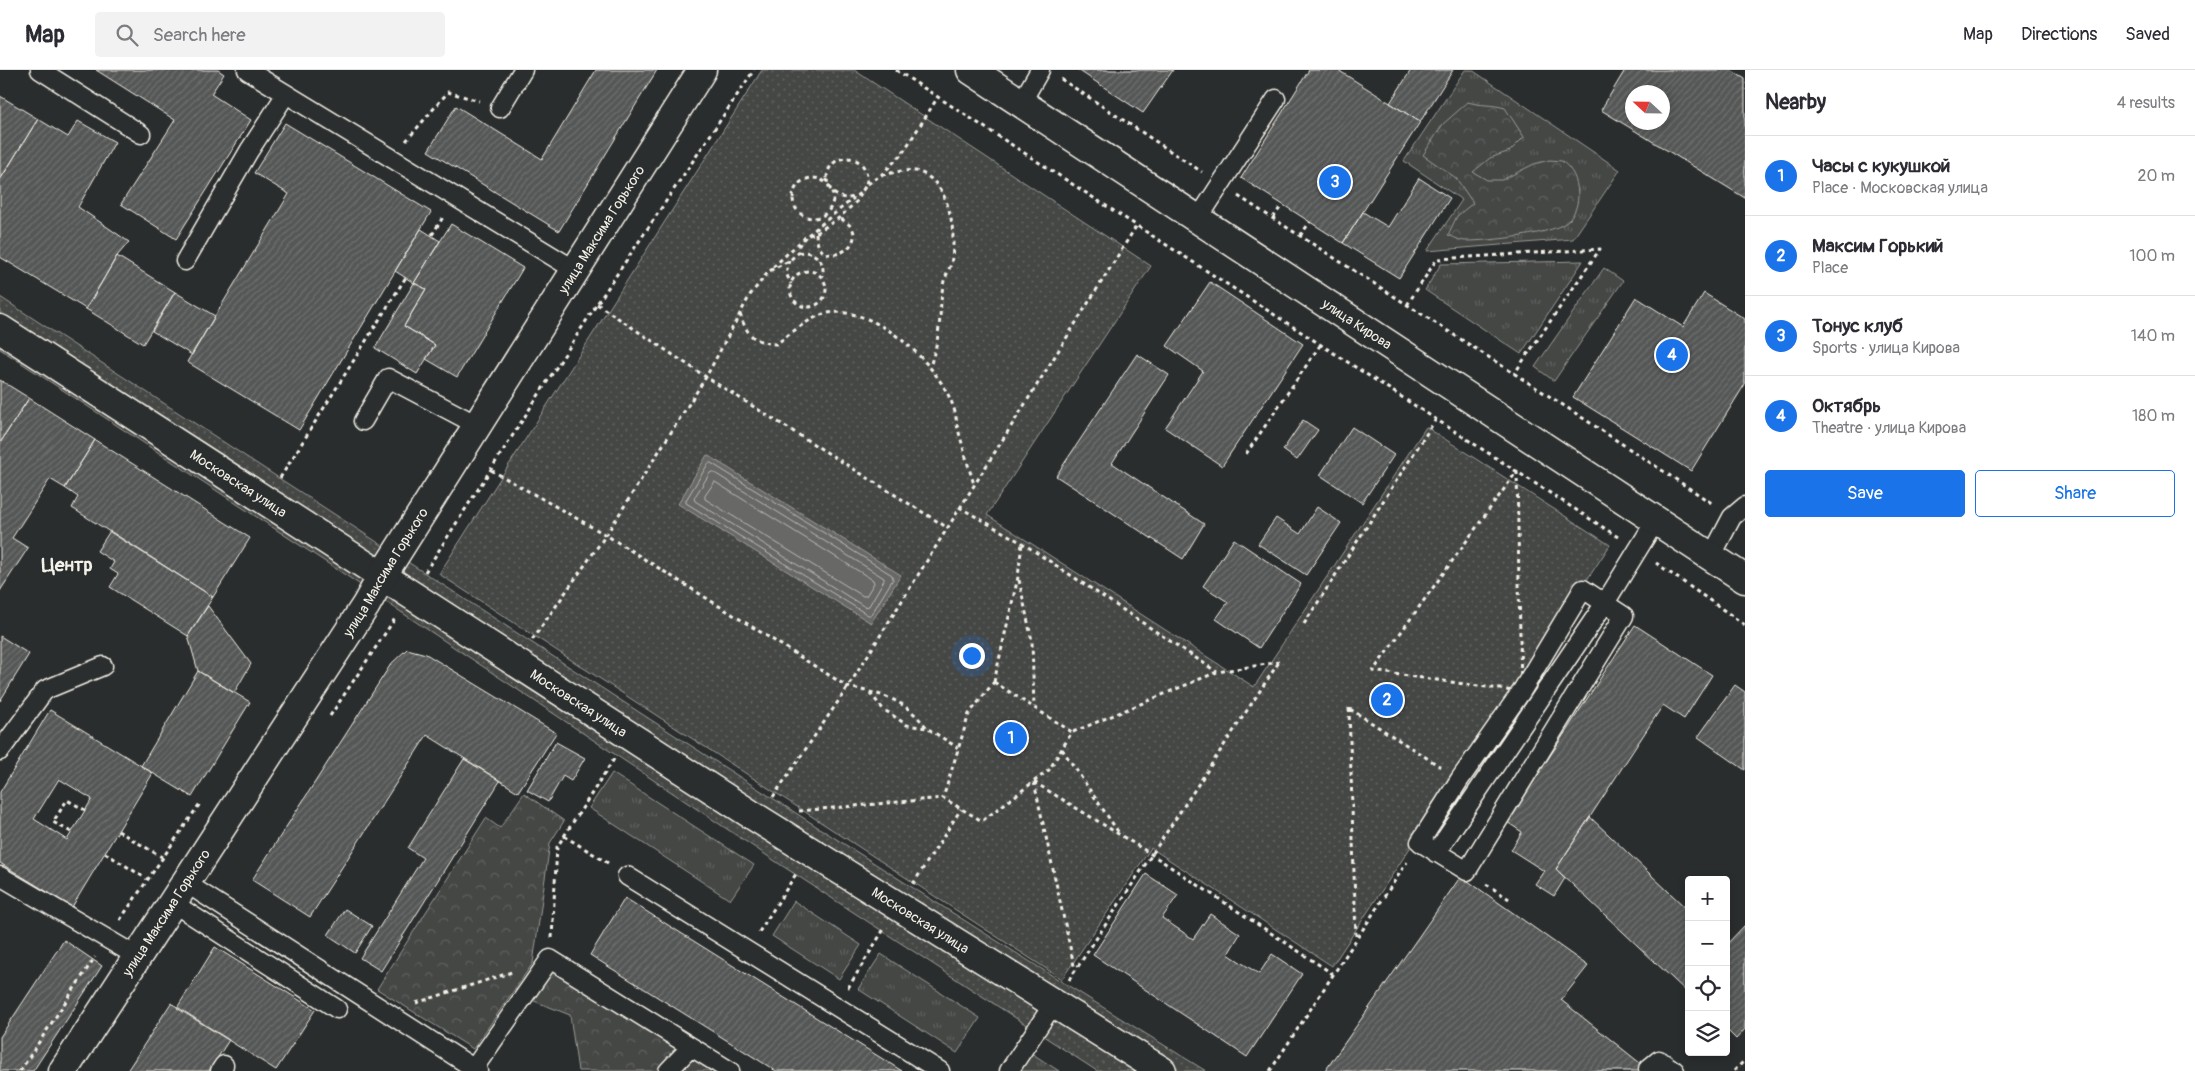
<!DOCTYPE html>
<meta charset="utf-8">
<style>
body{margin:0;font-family:Pangolin,sans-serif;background:#f2f2f3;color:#2b2b33}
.controls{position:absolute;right:15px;bottom:15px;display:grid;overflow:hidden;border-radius:5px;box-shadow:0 2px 8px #0003}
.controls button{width:45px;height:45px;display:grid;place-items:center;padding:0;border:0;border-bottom:1px solid #e1e1e2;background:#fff;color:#2b2b33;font:25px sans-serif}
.compass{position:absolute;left:1625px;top:15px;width:45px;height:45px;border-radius:50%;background:#fff;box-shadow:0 2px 8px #0003;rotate:292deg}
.you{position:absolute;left:971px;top:585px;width:18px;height:18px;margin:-12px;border:4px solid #fff;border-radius:50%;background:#1a73e8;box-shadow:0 0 0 8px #1a73e833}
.badge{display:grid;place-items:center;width:32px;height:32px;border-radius:50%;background:#1a73e8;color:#fff;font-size:16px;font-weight:700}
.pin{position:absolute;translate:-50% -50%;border:2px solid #fff;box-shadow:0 1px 5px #0006}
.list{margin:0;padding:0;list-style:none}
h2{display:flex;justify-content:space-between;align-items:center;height:65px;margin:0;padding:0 20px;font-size:21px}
h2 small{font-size:16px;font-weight:400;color:#7c7c81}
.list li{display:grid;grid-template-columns:32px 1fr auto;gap:15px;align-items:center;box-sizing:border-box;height:80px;padding:0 20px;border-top:1px solid #e1e1e2}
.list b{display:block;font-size:19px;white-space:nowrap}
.list p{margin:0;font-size:16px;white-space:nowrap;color:#7c7c81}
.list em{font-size:16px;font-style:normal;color:#7c7c81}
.actions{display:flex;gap:10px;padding:15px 20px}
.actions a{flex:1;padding:11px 0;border:1px solid #1a73e8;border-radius:5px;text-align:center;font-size:18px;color:#1a73e8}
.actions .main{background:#1a73e8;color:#fff}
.icon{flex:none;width:28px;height:28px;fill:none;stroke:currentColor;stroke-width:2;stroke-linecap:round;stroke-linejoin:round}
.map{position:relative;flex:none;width:1745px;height:1001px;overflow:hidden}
header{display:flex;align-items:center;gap:30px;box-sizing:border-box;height:70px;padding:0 25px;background:#fff;border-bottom:1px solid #e1e1e2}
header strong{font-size:24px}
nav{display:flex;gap:28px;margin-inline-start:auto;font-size:18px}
.search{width:350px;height:45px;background:#f2f2f3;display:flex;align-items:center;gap:12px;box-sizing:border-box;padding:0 18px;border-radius:5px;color:#7c7c81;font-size:19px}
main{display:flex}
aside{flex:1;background:#fff}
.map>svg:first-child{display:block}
</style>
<header>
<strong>Map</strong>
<div class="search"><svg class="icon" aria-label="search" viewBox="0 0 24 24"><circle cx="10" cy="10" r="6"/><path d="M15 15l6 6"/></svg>Search here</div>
<nav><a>Map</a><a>Directions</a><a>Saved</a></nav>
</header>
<main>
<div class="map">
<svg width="1745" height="1001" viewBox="0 0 1745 1001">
<defs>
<pattern id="grass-tufts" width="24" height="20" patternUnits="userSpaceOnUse" patternTransform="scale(1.25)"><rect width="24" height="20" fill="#444645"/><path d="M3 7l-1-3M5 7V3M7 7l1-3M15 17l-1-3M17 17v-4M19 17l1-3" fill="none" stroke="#606160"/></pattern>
<pattern id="forest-crowns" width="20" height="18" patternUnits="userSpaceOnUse" patternTransform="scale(1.25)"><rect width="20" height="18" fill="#444645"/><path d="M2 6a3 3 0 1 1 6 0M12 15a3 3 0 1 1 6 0" fill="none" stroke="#606160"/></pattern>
<pattern id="park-dots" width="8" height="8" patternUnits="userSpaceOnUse" patternTransform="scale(1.25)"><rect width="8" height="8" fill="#444645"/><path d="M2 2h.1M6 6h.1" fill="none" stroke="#606160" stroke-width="1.8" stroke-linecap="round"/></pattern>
<pattern id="building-hatch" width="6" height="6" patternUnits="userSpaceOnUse" patternTransform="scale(1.25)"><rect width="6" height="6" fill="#555756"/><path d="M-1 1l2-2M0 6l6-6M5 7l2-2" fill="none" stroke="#6e706e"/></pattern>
</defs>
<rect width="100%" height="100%" fill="#2a2d2e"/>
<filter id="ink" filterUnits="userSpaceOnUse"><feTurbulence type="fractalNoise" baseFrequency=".02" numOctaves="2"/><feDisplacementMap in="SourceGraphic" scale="10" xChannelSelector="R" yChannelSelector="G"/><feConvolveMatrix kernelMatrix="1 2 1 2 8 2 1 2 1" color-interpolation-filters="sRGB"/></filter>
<g filter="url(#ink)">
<path fill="url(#grass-tufts)" stroke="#9c9c96" d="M1465 0H1472L1620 100 1573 169 1427 181 1462 130 1404 91Z
M1583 191 1521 284 1425 220 1441 194Z
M1604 198 1623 211 1554 311 1535 297Z
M612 703 754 795 730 830 589 738Z
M794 831 861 875 839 909 772 866Z
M881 884 980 948 957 983 858 919Z
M1028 981 1059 1001H1015Z"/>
<path fill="url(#forest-crowns)" stroke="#9c9c96" d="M1468 32C1480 36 1492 34 1505 38L1524 67 1510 81 1490 88 1473 102 1487 110H1502L1534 94 1549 90 1562 91C1573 100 1577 109 1578 124 1578 133 1576 141 1570 149 1558 165 1487 171 1466 171 1460 171 1454 167 1448 165L1457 146 1473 133 1456 108 1423 85 1443 54Z
M524 723 564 751 550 773 533 893 473 979 377 919 486 748 500 758Z
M550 889 730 1001H578L570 945 524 927Z"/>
<path fill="url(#park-dots)" stroke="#9c9c96" d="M762 0H854L1151 196 987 445 1254 617 1426 357 1610 475 1332 896 1151 778 1062 909 439 504Z
M0 227C401 486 799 751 1206 1001H1097L781 795 350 508 0 279Z"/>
<path fill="#676866" stroke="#9f9f9a" d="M707 385 901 505 871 553 678 434Z"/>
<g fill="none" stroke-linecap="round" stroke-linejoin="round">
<path stroke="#bcbab4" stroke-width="1" d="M711 393 892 505 893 509 871 545H868L686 433V430L708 394Z
M713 402 884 508V510L869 536 865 537 695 431 694 428 710 403Z
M715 412 873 510 874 513 866 526H863L705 429V426Z"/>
</g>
<path fill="url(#building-hatch)" stroke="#f4f1e8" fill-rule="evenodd" d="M96 0H218L224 4 211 24 251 50 176 169 121 134 175 50Z
M596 0H657L559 161 428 81 456 36 542 89Z
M1078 0H1173L1143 43Z
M1309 0H1338L1420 52 1343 173 1241 108Z
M1411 0H1453L1420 52 1390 33Z
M1625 0H1731L1745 9V128L1601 40ZM1632 22H1662V52H1632Z
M0 26 38 49 0 110Z
M38 49 68 67 78 51 115 72 78 137 129 172 117 186 86 239 0 187V110Z
M285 53 431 142 299 360 187 292 289 124 254 103Z
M1419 108 1450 128 1399 208 1343 173 1363 142 1388 157Z
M451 154 523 198 457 307 426 289 435 275 404 256 426 219 414 213Z
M421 159 440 171 414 213 395 201Z
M117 186 175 222 143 274 86 239Z
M1210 212 1303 274 1222 396 1165 358 1203 301 1167 276Z
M414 213 426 219 404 256 435 275 417 304 375 278Z
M175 222 215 246 192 285 152 261Z
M1704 223 1745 249V314L1691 401 1573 327 1636 227 1683 257Z
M1137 284 1169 305 1112 393 1204 454 1183 489 1056 406Z
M0 310 29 328 0 373Z
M29 328 95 370 65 418 50 409 12 468 28 478 0 521V373Z
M1303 350 1318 360 1297 390 1283 380Z
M1352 357 1394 385 1362 433 1320 405Z
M95 370 250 468 213 527 72 438 78 427 65 418Z
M1317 437 1341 453 1306 505 1258 474 1276 448 1300 464Z
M110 461 213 527 188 566 110 517 118 504 110 499 114 492 97 481Z
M1234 469 1301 514 1259 578 1216 549 1228 532 1203 516Z
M208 536 251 594 234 623 198 601 188 566Z
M1635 555 1712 605 1684 649 1663 635 1556 799 1565 808 1554 826 1535 814 1544 801 1511 780 1522 762 1507 752Z
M0 566 29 584 0 631Z
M407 579 426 584 556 663 518 722 427 665 310 847 252 810 391 594Z
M198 601 250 632 192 727 141 696Z
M1735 615 1745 622V700L1698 667Z
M50 640 153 703 72 837 0 793V722ZM59 709 92 729 67 770 34 749Z
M556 672 585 688 571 711 563 706 548 732 527 720Z
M464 689 500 711 381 901 360 888 423 788 408 778Z
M1590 747 1689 841V924L1556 799Z
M1146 804 1178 825 1162 848 1193 869 1210 844 1240 864 1228 884 1259 904 1272 884 1302 904 1247 987 1093 885Z
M1461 806 1588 896 1561 930 1650 1001H1325Z
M625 828 735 897 902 1001H776L590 885Z
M345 839 372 856 355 883 328 865Z
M1745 855V959L1736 969 1726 959V875Z
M64 870 102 896 33 1001H0V967Z
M215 877 315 940 276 1000 177 938Z
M171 933 229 970 209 1001H127Z"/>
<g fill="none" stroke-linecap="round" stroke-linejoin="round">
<defs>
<path id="lane" d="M40 0 141 64
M247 0 575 200
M1021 33 1040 0
M500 38 523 0
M1198 149 1276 29
M185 191 249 81 286 24
M363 351 388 308 477 355
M1711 487 1732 447 1745 436
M1583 519 1624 546 1467 801 1420 772 1460 709 1521 622Z
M0 681 45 620 103 596
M1436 783 1605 533 1656 450
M0 806 138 887
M627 806 940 1001
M186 813 478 1001
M173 833 337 939
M1648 999 1659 990 1675 1001
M220 1001 224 995
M472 1001 550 889 730 1001
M668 1001 691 977
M1009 1001 1054 933"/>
<g id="street">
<path id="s1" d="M0 259 752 745 1162 1001"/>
</g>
<g id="primary">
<path id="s2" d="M971 0 1745 509"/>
<path id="s3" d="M63 1001 366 535 382 506 702 0"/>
</g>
</defs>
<use href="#lane" stroke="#f4f1e8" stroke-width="21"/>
<use href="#street" stroke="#f4f1e8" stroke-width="31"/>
<use href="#primary" stroke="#f4f1e8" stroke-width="31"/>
<path stroke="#f4f1e8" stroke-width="3" stroke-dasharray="4 4" stroke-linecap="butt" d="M896 0 1618 467
M1061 9 1202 102
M406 71 448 22 479 31
M827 108a20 20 0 1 1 40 0a20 20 0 1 1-40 0Z
M882 105C892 103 906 99 916 101 951 110 957 164 951 193 950 199 946 205 944 211 940 228 941 247 938 264 937 275 933 286 930 297
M793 128a20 20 0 1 1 40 0a20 20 0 1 1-40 0Z
M1238 126 1563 335 1713 434
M1273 148 1282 135
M816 163C817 210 883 168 839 148
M432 165 443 147
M808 165 854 128
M1300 166 1310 152
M798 183C813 179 827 191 822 207
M789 190 786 203 791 214
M773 197 800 172
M790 219a18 18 0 1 1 36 0a18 18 0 1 1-36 0Z
M597 234 706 307 948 458
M1407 235 1437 189 1600 179 1514 304
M740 244C747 265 753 272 776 274 792 263 809 247 828 243 876 235 939 295 953 336 956 343 956 351 958 359 963 377 968 396 974 414
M1246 384 1321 274
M491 400 606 465 848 617C884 625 903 628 927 658
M1517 401 1521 622 1373 601Z
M280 408 406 207
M959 437 1022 473 1217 602
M1656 493 1745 555
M425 502 597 234 754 0
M1019 510 1032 571 1034 637
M1304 554 1436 349
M532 570 606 465 706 307 750 225 769 201 789 191 798 183 799 175 806 166 816 163 839 148 858 130 865 116 881 105 902 84 938 27
M994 612 1072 662 1049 700 982 751 943 728 969 644Z
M994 612 1018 507 1022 473
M870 623 883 639 907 655 927 658 958 678
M1349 638 1356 868
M1350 639 1441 697
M330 646 396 547
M1073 662 1217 602 1279 592
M1062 679 1119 763
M1034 712 1151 784 1333 904
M1034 712 1075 900
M773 727 848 617 1137 155
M799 741 943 728
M118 761 162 787
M71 762 53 752 67 730 85 740
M564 766 608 793
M105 783 147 809
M913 814 961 739
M1486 814 1509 829
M120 850 201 732
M759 862 796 804
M552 868 557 777 614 689
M1069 910 1279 592
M848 918 884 859
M416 933 512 902
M20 1001 95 887
M1270 1001 1407 792
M1734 1001 1745 990"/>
<use href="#lane" stroke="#2a2d2e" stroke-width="18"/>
<use href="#street" stroke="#2a2d2e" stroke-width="28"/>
<use href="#primary" stroke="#2a2d2e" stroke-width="28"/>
</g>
</g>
<g text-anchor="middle" stroke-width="4" stroke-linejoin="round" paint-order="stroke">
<g font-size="14" fill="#f4f1e8" stroke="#2a2d2e">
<text dy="5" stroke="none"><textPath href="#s3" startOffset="999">улица Максима Горького</textPath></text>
<text dy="5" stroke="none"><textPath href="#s2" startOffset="462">улица Кирова</textPath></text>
<text dy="5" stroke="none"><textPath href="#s1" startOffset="284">Московская улица</textPath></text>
<text dy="5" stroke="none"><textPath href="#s3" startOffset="594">улица Максима Горького</textPath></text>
<text dy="5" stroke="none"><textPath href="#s1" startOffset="689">Московская улица</textPath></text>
<text dy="5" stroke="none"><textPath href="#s3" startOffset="189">улица Максима Горького</textPath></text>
<text dy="5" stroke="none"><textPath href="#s1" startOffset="1094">Московская улица</textPath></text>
</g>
<g font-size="19" font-weight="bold" fill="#f4f1e8" stroke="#2a2d2e">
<text x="67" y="501">Центр</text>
</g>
</g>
</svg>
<div class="controls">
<button>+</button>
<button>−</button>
<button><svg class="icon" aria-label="locate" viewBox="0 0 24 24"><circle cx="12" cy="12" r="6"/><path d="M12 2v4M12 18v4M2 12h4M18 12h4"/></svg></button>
<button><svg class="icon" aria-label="layers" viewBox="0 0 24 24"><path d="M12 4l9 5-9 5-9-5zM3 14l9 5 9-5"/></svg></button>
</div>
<svg class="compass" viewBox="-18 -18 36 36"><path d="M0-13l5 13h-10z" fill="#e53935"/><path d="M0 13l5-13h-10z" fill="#7c7c81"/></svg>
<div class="you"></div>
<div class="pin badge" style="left:1011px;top:668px">1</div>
<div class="pin badge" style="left:1387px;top:630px">2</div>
<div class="pin badge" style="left:1335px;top:112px">3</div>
<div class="pin badge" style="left:1672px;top:285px">4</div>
</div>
<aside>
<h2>Nearby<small>4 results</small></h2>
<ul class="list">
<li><span class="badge">1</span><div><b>Часы с кукушкой</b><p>Place · Московская улица</p></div><em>20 m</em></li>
<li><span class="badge">2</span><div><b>Максим Горький</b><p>Place</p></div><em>100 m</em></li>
<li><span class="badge">3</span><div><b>Тонус клуб</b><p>Sports · улица Кирова</p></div><em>140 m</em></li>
<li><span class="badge">4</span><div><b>Октябрь</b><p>Theatre · улица Кирова</p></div><em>180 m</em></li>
</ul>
<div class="actions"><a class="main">Save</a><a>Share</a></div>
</aside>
</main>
